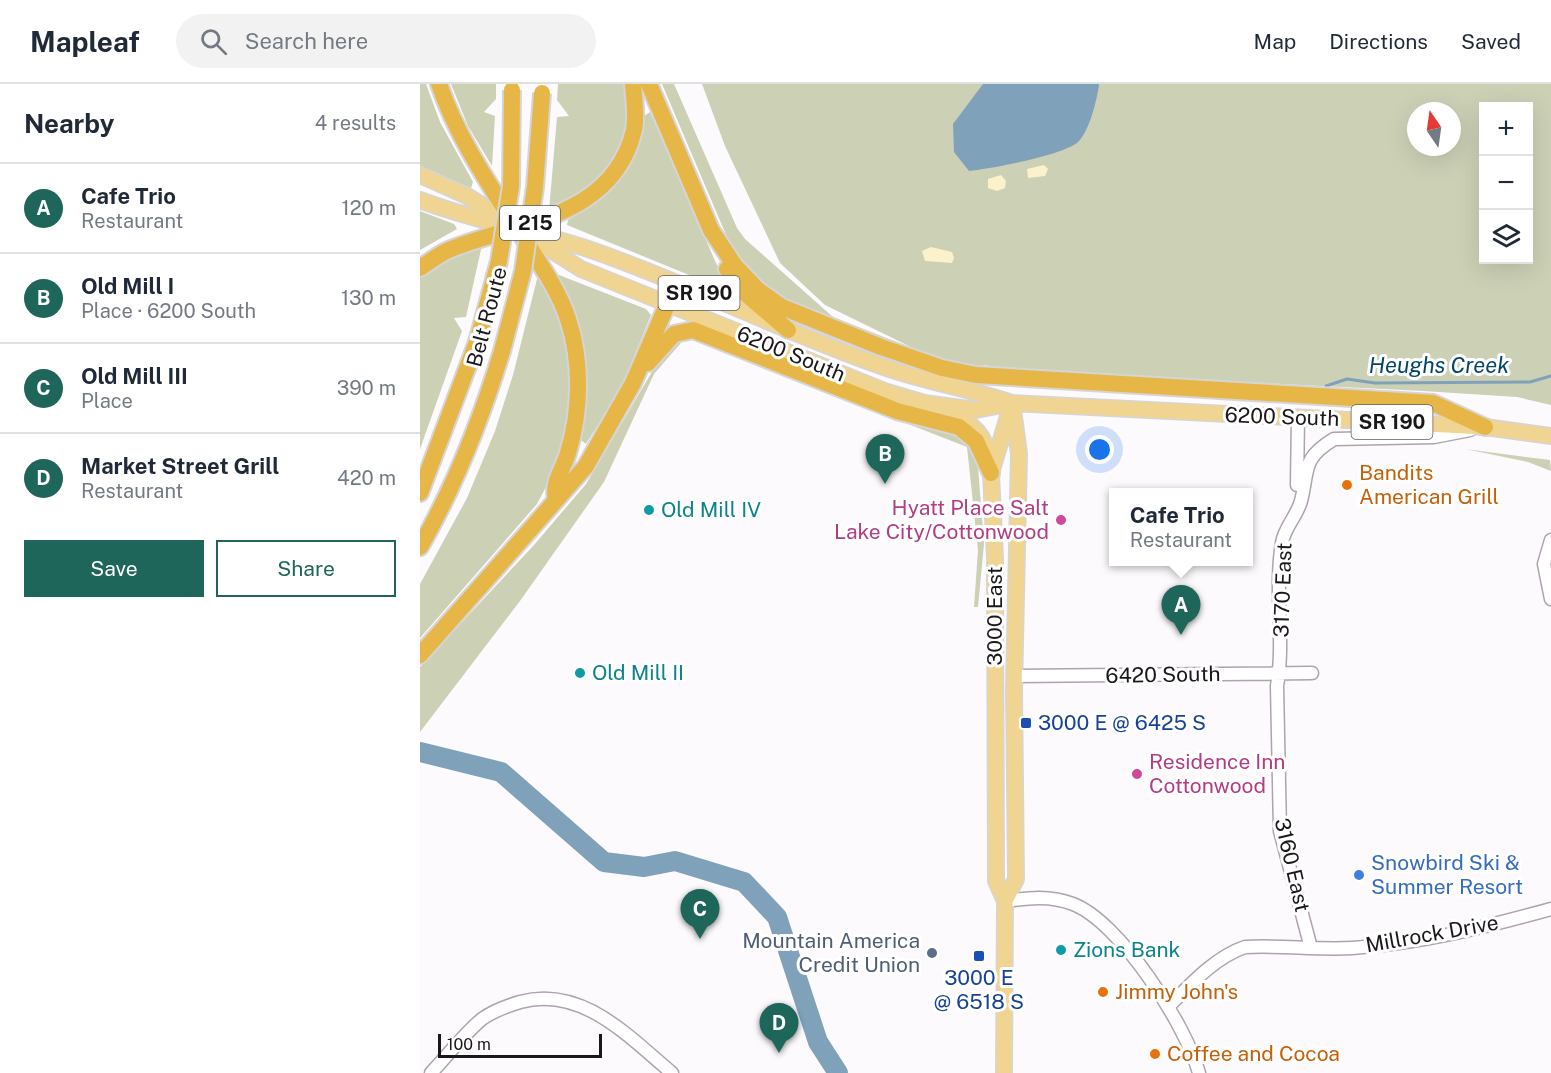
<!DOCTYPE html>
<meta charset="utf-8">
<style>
body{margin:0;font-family:"Public Sans",sans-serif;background:#f2f2f3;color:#1f2937}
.controls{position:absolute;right:18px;top:18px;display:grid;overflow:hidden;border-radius:0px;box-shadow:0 6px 24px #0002}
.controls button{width:54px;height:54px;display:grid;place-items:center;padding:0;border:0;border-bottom:2px solid #e0e1e3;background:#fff;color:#1f2937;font:30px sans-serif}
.compass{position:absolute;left:987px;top:18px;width:54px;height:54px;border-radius:50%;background:#fff;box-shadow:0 6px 24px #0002;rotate:347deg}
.scale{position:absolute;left:18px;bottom:15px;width:164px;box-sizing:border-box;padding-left:6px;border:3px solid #1a171b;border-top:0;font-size:16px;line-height:21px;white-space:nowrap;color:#1a171b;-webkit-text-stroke:4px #fff;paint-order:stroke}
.you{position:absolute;left:680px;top:366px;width:21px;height:21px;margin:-15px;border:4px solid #fff;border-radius:50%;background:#1a73e8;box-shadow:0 0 0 9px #1a73e833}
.badge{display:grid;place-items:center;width:39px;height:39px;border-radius:50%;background:#1e655a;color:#fff;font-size:20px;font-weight:700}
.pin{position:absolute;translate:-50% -50px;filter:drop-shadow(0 2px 3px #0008)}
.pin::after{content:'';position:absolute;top:32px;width:21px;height:18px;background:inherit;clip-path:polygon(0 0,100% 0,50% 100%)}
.popup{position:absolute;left:689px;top:404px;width:144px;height:78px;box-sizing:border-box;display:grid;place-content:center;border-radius:0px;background:#fff;filter:drop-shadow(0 2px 4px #0005);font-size:20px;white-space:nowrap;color:#747a83}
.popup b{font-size:22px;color:#1f2937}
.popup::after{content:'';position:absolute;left:50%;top:100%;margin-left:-12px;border:12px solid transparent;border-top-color:#fff}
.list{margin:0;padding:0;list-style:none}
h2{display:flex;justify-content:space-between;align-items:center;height:78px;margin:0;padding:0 24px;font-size:26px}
h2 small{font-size:20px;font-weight:400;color:#747a83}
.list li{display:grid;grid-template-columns:39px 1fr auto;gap:18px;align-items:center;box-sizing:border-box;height:90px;padding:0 24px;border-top:2px solid #e0e1e3}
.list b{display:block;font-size:22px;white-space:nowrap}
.list p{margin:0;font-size:20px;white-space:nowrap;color:#747a83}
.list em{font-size:20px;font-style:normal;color:#747a83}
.actions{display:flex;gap:12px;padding:18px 24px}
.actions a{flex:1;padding:14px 0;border:2px solid #1e655a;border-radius:0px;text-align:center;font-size:21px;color:#1e655a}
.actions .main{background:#1e655a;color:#fff}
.icon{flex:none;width:33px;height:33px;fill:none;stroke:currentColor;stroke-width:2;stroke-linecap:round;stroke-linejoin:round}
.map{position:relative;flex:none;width:1131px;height:989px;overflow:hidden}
header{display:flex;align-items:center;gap:36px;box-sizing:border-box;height:84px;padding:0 30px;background:#fff;border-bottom:2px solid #e0e1e3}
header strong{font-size:28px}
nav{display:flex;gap:33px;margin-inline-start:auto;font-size:21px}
.search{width:420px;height:54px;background:#f2f2f3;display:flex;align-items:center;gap:15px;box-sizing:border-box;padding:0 21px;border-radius:33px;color:#747a83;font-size:22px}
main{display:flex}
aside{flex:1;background:#fff}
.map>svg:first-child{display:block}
</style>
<header>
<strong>Mapleaf</strong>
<div class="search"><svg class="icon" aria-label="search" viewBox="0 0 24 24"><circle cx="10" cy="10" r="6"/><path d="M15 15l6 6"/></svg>Search here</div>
<nav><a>Map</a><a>Directions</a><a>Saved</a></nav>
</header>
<main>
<aside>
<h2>Nearby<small>4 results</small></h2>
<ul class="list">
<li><span class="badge">A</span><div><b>Cafe Trio</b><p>Restaurant</p></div><em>120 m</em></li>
<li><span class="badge">B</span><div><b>Old Mill I</b><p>Place · 6200 South</p></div><em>130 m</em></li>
<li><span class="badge">C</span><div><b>Old Mill III</b><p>Place</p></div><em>390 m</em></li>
<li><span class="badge">D</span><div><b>Market Street Grill</b><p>Restaurant</p></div><em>420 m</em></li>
</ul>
<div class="actions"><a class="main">Save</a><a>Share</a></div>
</aside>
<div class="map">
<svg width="1131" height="989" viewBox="0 0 1131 989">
<rect width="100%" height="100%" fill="#fdfafe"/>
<path fill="#ccd0b5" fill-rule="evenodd" d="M0 0H6L20 38 53 98 51 104 0 84Z
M31 0H76V15L64 28 75 32 72 82 48 42Z
M138 0H209L208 43 201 64 173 102 129 127 137 33 149 32 137 16Z
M242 0H254L317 144 325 155 413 233 497 266 405 221 360 179 305 62 282 0H1131V321L1097 313 1003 307 596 287 564 281 559 285 500 272 369 220 333 194 312 165ZM1064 22H1108V176H1064ZM996 27H1032V63H996Z
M230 28 296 179 310 204 308 207 147 141 148 136C190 112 215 80 224 32Z
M0 127 34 140 37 145 0 166Z
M62 161 46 233 34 234 42 247 0 365V192L19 178Z
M118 191C165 262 158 348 117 420L0 554V500L47 414 75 347 93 291Z
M139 191 226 225 231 231 203 300 166 360 161 356 166 296 162 262 137 193Z
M265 252 542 350 557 370 564 460 558 523H554L558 466 547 363 266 253 234 290 184 398 100 517 0 648V583L114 461 166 400 243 269Z
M1045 365 1130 376 1131 387 1108 378Z"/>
<path fill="#fbf2cc" d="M624 81 628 85 625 92 608 94 607 85Z
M581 91 586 97 585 104 577 107 568 104V95Z
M511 163 532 168 534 174 532 179 505 177 502 167Z"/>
<path fill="#7fa2ba" d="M563 0H679V1C677 16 669 48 658 58 644 71 570 85 549 87L534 68 533 40Z"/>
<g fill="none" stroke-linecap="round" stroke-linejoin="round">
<path stroke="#7fa2ba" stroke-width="3" d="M906 302 927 295 955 299 1110 298 1131 292"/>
<path stroke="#7fa2ba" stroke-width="20" d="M0 668 81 688 184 778 224 783 255 777 324 798 357 833 398 958 418 989"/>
<defs>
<path id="minor" d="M877 401 878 333
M1131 456 1124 480 1131 515
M595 592 892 589
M585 817C608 814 630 811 653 820 700 838 766 941 779 989
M891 864 860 747 857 602C865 555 854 506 862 459 864 444 877 432 881 417 889 386 881 375 914 355L1014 353 1050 346
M748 923C770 901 795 873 825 863 861 861 896 866 932 864 999 860 1066 843 1131 825
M11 989C28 971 43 951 62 935 73 927 87 922 100 918 162 901 209 953 252 989"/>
<path id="major" d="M0 91 47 112 87 137
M0 116C57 138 117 147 174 167 271 201 364 248 461 282 504 298 549 304 592 319L1065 343 1131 352
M112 154 161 185 467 308 504 319 556 326 592 319
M526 328C554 339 567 351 570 381
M585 817 596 795 594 605 599 370 593 325
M584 989 585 817 576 797 575 475 571 389 592 319"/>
<path id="highway" d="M19 0C38 56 73 106 104 155 120 180 139 207 148 235 162 278 161 326 148 369 143 386 132 398 136 416
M229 0 291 146 315 182 338 206 362 223 461 263 522 284 556 291 1013 319 1065 343
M0 184C10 178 20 169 31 165 101 137 193 134 214 46 217 32 214 15 213 0
M307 185 319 204 368 246
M228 279 254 250 273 246 477 327 539 343 556 357 571 389
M0 409 57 258
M0 463C36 400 61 336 82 267
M0 571 166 382 213 299 247 221"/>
</defs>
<use href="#minor" stroke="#ada4ae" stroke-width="15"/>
<use href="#major" stroke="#d6d5d6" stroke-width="18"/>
<use href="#highway" stroke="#d6d5d6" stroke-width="20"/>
<use href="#minor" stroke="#fff" stroke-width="12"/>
<use href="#major" stroke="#f0d491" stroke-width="15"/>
<use href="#highway" stroke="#e6b747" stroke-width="16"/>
<defs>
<path id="highway-bridge" d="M57 258 79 177 91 102 92 6
M82 267 103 187 115 103 122 9"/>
</defs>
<use href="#highway-bridge" stroke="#d6d5d6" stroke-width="20" stroke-linecap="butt"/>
<use href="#highway-bridge" stroke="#e6b747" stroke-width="16"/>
</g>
<g fill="#e8710a" stroke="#fff" stroke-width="2">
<circle cx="927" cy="401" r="6"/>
<circle cx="683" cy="908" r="6"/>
<circle cx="735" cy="970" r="6"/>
</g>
<g fill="#0f9aa8" stroke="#fff" stroke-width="2">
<circle cx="229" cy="426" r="6"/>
<circle cx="160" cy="589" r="6"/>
<circle cx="641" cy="866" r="6"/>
</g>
<g fill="#d1479c" stroke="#fff" stroke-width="2">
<circle cx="641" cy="436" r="6"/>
<circle cx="717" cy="690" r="6"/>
</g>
<g fill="#1a4fb4" stroke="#fff" stroke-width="2">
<rect x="600" y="633" width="12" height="12" rx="3"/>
<rect x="553" y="866" width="12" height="12" rx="3"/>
</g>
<circle fill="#3f7fe0" stroke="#fff" stroke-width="2" cx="939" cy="791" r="6"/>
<circle fill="#5c6f8a" stroke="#fff" stroke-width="2" cx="512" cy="869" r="6"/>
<g text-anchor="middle" stroke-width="6" stroke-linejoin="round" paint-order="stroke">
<g fill="#fff" stroke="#5f5d5f" stroke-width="1.5">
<rect x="80" y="122" width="60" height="34" rx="4.5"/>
<rect x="238.5" y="192" width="81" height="34" rx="4.5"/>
<rect x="931.5" y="321" width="81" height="34" rx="4.5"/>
</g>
<g font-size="20" font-weight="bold" fill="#1a171b">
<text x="110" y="146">I 215</text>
<text x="279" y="216">SR 190</text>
<text x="972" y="345">SR 190</text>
</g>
<g font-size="21" fill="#1a171b" stroke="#fff">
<text transform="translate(67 233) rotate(-75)" y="7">Belt Route</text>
<text transform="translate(371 270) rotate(22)" y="7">6200 South</text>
<text transform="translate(862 333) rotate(2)" y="7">6200 South</text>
<text transform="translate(863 506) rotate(-88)" y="7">3170 East</text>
<text transform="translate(575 532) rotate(-90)" y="7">3000 East</text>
<text transform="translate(743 591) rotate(-1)" y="7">6420 South</text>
<text transform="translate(872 781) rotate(77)" y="7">3160 East</text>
<text transform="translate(1012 850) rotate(-10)" y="7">Millrock Drive</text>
</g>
<g font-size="21" fill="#c56008" stroke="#fff" text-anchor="start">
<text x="939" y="396">Bandits<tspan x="939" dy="24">American Grill</tspan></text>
<text x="695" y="915">Jimmy John's</text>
<text x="747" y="977">Coffee and Cocoa</text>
</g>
<g font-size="21" fill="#b23c85" stroke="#fff" text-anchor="end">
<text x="629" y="431">Hyatt Place Salt<tspan x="629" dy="24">Lake City/Cottonwood</tspan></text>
<text x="729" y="685" text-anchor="start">Residence Inn<tspan x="729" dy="24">Cottonwood</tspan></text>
</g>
<g font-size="21" fill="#0d838f" stroke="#fff" text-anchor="start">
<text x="241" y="433">Old Mill IV</text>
<text x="172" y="596">Old Mill II</text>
<text x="653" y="873">Zions Bank</text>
</g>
<g font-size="21" fill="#164399" stroke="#fff" text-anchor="start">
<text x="618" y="646">3000 E @ 6425 S</text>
<text x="559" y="901" text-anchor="middle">3000 E<tspan x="559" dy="24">@ 6518 S</tspan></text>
</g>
<g font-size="21" fill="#366cbe" stroke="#fff" text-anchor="start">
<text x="951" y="786">Snowbird Ski &amp;<tspan x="951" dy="24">Summer Resort</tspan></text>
</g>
<g font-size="21" fill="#4e5e75" stroke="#fff" text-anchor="end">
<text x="500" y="864">Mountain America<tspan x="500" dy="24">Credit Union</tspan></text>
</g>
<g font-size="22" font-style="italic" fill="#024667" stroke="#fff">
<text x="1019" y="289">Heughs Creek</text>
</g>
</g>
</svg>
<div class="controls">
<button>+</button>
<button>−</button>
<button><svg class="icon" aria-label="layers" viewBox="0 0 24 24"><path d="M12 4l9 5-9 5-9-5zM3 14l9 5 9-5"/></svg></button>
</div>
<svg class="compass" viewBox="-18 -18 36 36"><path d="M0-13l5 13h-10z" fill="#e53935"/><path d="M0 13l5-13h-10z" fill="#747a83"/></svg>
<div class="scale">100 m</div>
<div class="you"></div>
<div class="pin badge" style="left:761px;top:551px">A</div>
<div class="popup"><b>Cafe Trio</b>Restaurant</div>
<div class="pin badge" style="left:465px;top:400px">B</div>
<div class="pin badge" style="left:280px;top:855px">C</div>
<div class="pin badge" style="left:359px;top:969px">D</div>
</div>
</main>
